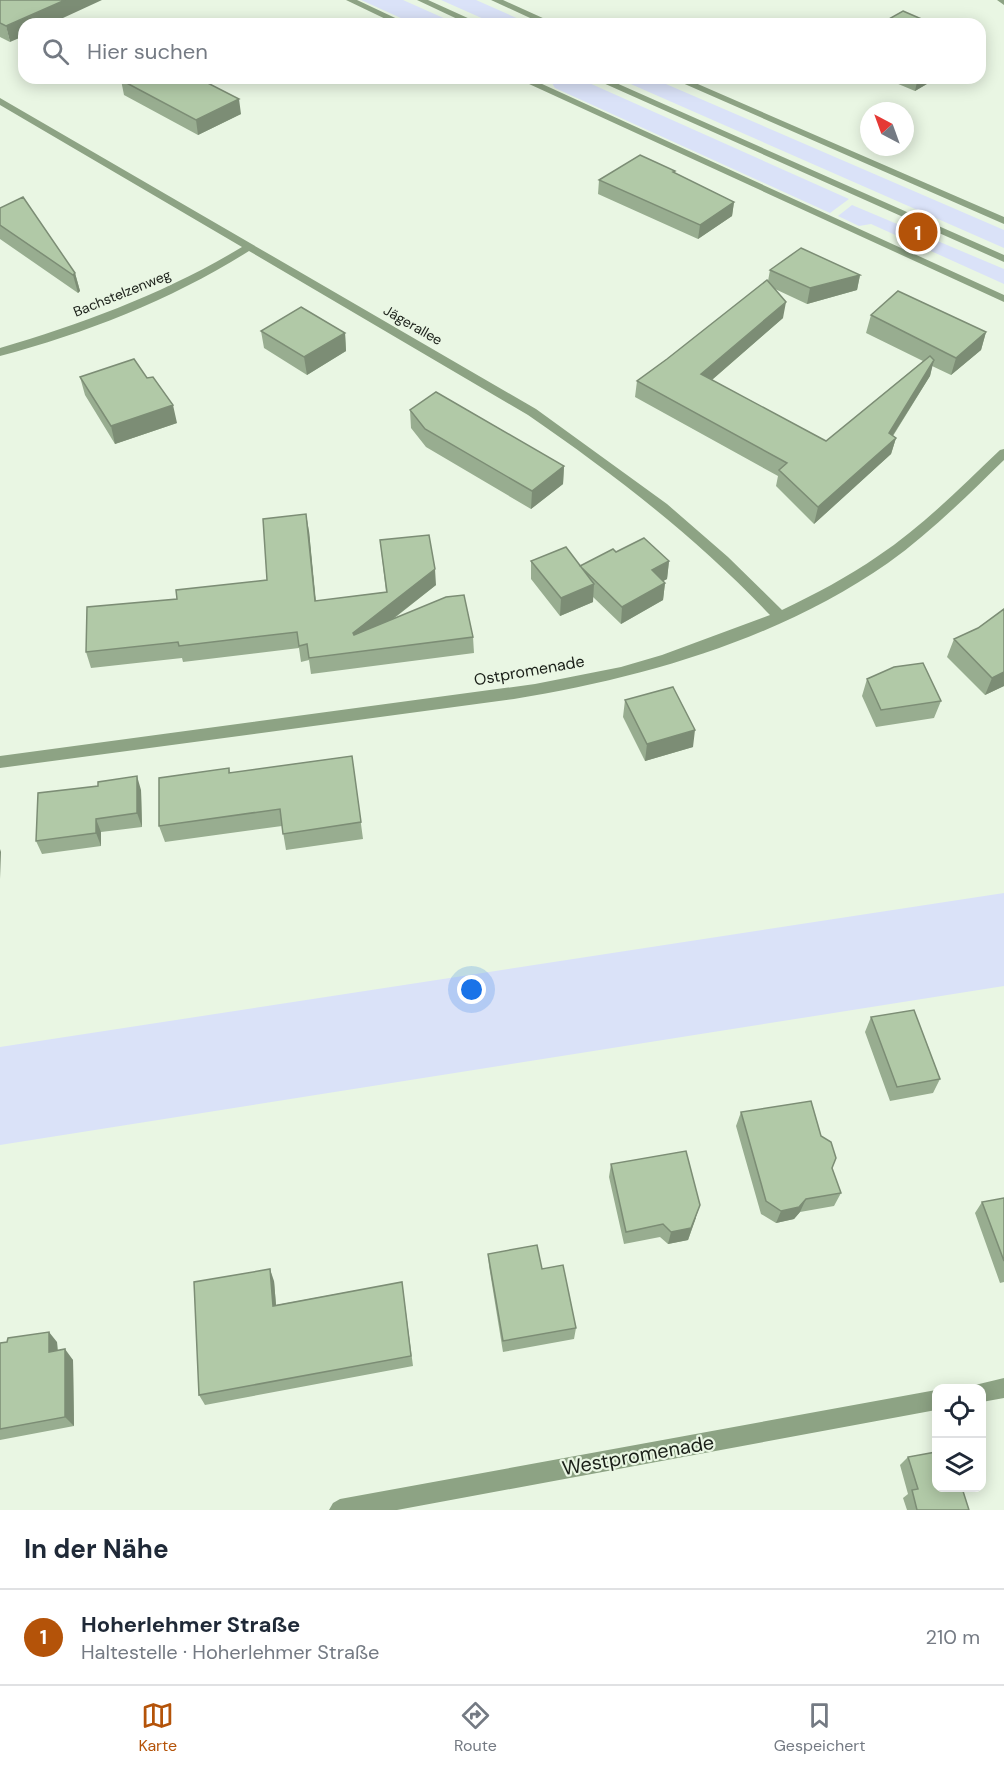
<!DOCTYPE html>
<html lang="de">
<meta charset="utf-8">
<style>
body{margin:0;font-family:"DM Sans",sans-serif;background:#f6f6f7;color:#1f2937}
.controls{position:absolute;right:18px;bottom:18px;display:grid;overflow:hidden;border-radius:12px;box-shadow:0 3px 15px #0003}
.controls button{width:54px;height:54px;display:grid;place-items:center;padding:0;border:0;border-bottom:2px solid #e0e1e3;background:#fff;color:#1f2937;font:30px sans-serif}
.compass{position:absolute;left:860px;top:102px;width:54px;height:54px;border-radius:50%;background:#fff;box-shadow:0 3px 15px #0003;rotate:319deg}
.you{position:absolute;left:472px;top:990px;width:21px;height:21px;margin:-15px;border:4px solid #fff;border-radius:50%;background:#1a73e8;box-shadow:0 0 0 9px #1a73e833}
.badge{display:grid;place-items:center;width:39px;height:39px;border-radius:50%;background:#b45309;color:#fff;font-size:20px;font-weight:700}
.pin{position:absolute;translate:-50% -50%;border:3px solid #fff;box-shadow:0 2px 6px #0006}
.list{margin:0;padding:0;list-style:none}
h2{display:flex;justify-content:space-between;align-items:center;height:78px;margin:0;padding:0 24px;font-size:26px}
h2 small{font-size:20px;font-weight:400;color:#747a83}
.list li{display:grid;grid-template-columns:39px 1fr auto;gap:18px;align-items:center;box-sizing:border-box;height:96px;padding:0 24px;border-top:2px solid #e0e1e3}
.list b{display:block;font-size:22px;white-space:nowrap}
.list p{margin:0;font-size:20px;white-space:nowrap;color:#747a83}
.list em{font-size:20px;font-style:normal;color:#747a83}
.icon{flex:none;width:33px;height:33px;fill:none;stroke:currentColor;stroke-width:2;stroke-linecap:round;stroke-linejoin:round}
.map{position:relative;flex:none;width:1004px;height:1510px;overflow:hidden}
.search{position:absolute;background:#fff;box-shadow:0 3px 15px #0003;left:18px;right:18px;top:18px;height:66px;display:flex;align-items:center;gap:15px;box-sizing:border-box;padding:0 21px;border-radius:18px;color:#747a83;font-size:22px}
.sheet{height:174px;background:#fff}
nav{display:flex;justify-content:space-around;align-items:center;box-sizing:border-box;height:84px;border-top:2px solid #e0e1e3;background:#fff;font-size:16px;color:#747a83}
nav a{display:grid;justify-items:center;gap:3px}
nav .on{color:#b45309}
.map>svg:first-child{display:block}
</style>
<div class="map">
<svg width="1004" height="1510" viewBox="0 0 1004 1510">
<rect width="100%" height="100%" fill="#e9f6e3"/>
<path fill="#dae2f8" d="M361 0H403L457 24H414Z
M441 0H476L530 24H495Z
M549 78H578L849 199 830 213 555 88Z
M617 78H652L1004 230V248Z
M852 205 1004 269V284L871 224 859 226 838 216Z
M1004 893V986L0 1145V1047Z"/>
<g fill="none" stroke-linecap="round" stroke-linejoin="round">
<path fill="#8da384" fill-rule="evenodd" d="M346 0H357L408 24H396Z
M417 0H428L481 24H468Z
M491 0H503L556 24H543Z
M997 0H1004V5Z
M516 78H529L1004 295V302Z
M592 78H605L1004 255V262Z
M671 78H684L1004 217V224Z
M0 98 536 409 667 504 728 557 782 610C815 594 848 577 878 556 923 526 961 487 1000 450L1004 449V460C967 496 930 533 888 563 779 639 644 678 514 699L0 768V756L535 684 621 667 662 655 770 615C697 538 615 475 528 415L249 251C173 299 87 333 0 356V348C84 323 166 293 242 247L0 105Z
M1004 1378V1398L982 1402V1388H973L975 1385Z
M936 1390V1410L397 1510H329L333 1503 340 1499Z"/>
</g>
<path fill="#98ad90" d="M0 0 10 42 0 37Z
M884 78H937L915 91Z
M121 80 241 114 198 135 124 95Z
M675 173 734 202 732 216 698 239 598 194 599 180Z
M0 208 75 273 80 291 78 293 0 239Z
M770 270 860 275 857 290 807 304 775 289 783 318 712 380 826 441 923 361 866 333 871 315 986 332 981 350 951 375 932 366 930 376 893 436 896 438 891 454 814 524 776 486 778 476 635 397 637 381 667 359 768 281Z
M261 331 345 333 346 351 307 375 264 348Z
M80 377 177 423 115 444 85 395Z
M410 410 564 466 563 484 531 509 426 447 411 428Z
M309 531 316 601 386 592 380 540 436 585 392 620 473 637 474 653 311 674 309 660 301 662 299 648 183 662 182 658 91 668 86 652 177 599 267 580Z
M616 552 669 561 667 579 663 581 665 583 663 600 621 624 593 597V602L560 616 531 579V561L580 566Z
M1004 609V686L985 695 947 657 954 639 978 628Z
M867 679 941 701 934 718 876 727 862 696Z
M625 700 693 747 645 761 623 717Z
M352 756 363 839 286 850 282 826 165 842 159 826 229 768 230 773Z
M141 790 142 827 101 832V846L42 854 36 841Z
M871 1017 940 1079 933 1093 890 1101 865 1032Z
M741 1112 832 1168 841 1193 834 1206 800 1212 794 1219 776 1223 761 1214 736 1126Z
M611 1164 696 1218 688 1240 668 1244 660 1237 624 1244 609 1177Z
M1004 1198V1282L1000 1283 975 1213 982 1202Z
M488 1254 542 1269 576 1328 574 1339 503 1352 489 1266Z
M274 1281 276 1305 402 1282 413 1366 205 1405 199 1395Z
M57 1342 58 1351 73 1360 74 1426 0 1440V1343Z
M908 1457 969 1510H907L903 1498 908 1494 900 1465Z"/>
<path fill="#7c8d75" d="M65 0H102L50 24H24V36L10 42 6 26Z
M924 78H937L915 91 917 82Z
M239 99 241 114 198 135 196 120Z
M734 202 732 216 698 239 700 225Z
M75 273 80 291 78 293 73 275Z
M860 275 857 290 807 304 810 288Z
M786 302 783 318 699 391 701 374Z
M986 332 981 350 951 375 956 358Z
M345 333 346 351 307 375 304 357Z
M934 360 930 376 886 446 896 438 891 454 814 524 818 507 889 433Z
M173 405 177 423 115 444 111 426Z
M564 466 563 484 531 509 532 491Z
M306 514 309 531 317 617 315 601Z
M669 561 667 579 650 588 652 570Z
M435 569 436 585 354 649 353 633Z
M665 583 663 600 621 624 622 607Z
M594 584 593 602 560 616 561 598Z
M1004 672V686L985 695 992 678Z
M695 730 693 747 645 761 647 744Z
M137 776 141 790 142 827 137 813Z
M96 819 101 832V846L96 833Z
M0 849 1 852 0 879Z
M806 1199 800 1212 794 1219 776 1223 781 1211Z
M700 1205 688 1240 668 1244 671 1232Z
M270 1269 274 1281 277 1317 273 1306Z
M49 1332 57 1342 58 1363 49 1352Z
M65 1349 73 1360 74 1426 65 1417Z"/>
<path fill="#b1c9a7" stroke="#7c8d75" stroke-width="1.5" d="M0 0H65L6 26 0 23Z
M903 11 933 24H880Z
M126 78H198L239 99 196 120 121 80Z
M907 78H924L917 82Z
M640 155 675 171 673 172 734 202 700 225 599 180Z
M23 197 75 273 73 275 0 225V208Z
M801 248 860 275 810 288 770 270Z
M767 280 786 302 701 374 826 441 930 356 934 360 889 433 896 438 818 507 779 470 787 463 637 381 667 359Z
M898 291 986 332 956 358 871 315Z
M301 307 345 333 304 357 261 331Z
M134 359 147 378 153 377 173 405 111 426 80 377Z
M436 392 564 466 532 491 425 429 410 410Z
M306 514 315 601 387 592 380 540 429 535 435 569 353 633 354 635 446 597 464 595 473 637 309 658 307 644 299 646 297 632 179 646 178 642 86 652 87 607 177 599 176 590 267 580 263 519Z
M644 538 669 561 652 570 665 583 622 607 580 566 613 549 616 552Z
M566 547 594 584 561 598 531 561Z
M1004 609V672L992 678 954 639 978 628Z
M923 663 941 701 881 710 867 679 894 667Z
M673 687 695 730 647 744 625 700Z
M352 756 361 822 283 834 280 809 159 826V778L229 768V773Z
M137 776V813L96 819V833L36 841 38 793 98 786V782Z
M914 1010 940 1079 897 1087 871 1017Z
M811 1101 821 1136 831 1142 836 1158 832 1168 841 1193 806 1199 799 1207 781 1211 766 1201 741 1112Z
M686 1151 700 1205 691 1228 671 1232 663 1224 626 1232 611 1164Z
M1004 1198V1261L982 1202Z
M537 1245 542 1269 563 1265 576 1328 503 1341 488 1254Z
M270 1269 273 1306 402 1282 411 1356 199 1395 194 1282Z
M49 1332V1352L65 1349V1417L0 1429V1343L7 1342 8 1338Z
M936 1452V1488H962L969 1510H917L912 1490 918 1489 908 1457Z"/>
<g text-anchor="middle" stroke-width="4.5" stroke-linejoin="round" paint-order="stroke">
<g font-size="14" fill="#1a1f18" stroke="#e9f6e3">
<text transform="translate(122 293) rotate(-22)" y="5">Bachstelzenweg</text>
<text transform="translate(413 325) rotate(30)" y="5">Jägerallee</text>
</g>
<g font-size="16" fill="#1a1f18" stroke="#e9f6e3">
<text transform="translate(529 670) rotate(-10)" y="6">Ostpromenade</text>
</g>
<g font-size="20" fill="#1a1f18" stroke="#e9f6e3">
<text transform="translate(638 1455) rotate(-10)" y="7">Westpromenade</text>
</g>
</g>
</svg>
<div class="controls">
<button><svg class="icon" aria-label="locate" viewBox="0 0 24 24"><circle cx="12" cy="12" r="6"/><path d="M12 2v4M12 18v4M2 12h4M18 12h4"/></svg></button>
<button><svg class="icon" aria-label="layers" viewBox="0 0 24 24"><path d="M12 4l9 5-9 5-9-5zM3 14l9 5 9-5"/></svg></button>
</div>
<svg class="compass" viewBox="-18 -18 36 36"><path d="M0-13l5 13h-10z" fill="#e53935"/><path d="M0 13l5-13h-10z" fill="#747a83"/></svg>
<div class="you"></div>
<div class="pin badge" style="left:918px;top:232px">1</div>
<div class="search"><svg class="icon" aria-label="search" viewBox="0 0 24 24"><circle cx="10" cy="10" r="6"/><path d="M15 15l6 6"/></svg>Hier suchen</div>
</div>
<section class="sheet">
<h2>In der Nähe<small></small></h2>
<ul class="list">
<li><span class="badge">1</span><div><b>Hoherlehmer Straße</b><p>Haltestelle · Hoherlehmer Straße</p></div><em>210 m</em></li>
</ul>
</section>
<nav>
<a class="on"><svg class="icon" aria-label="map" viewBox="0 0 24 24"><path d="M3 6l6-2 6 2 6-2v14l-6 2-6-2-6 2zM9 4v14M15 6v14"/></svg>Karte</a>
<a><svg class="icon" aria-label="directions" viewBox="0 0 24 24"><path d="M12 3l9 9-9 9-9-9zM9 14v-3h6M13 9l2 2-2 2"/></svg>Route</a>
<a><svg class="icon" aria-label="saved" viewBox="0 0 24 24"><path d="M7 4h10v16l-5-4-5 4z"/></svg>Gespeichert</a>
</nav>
